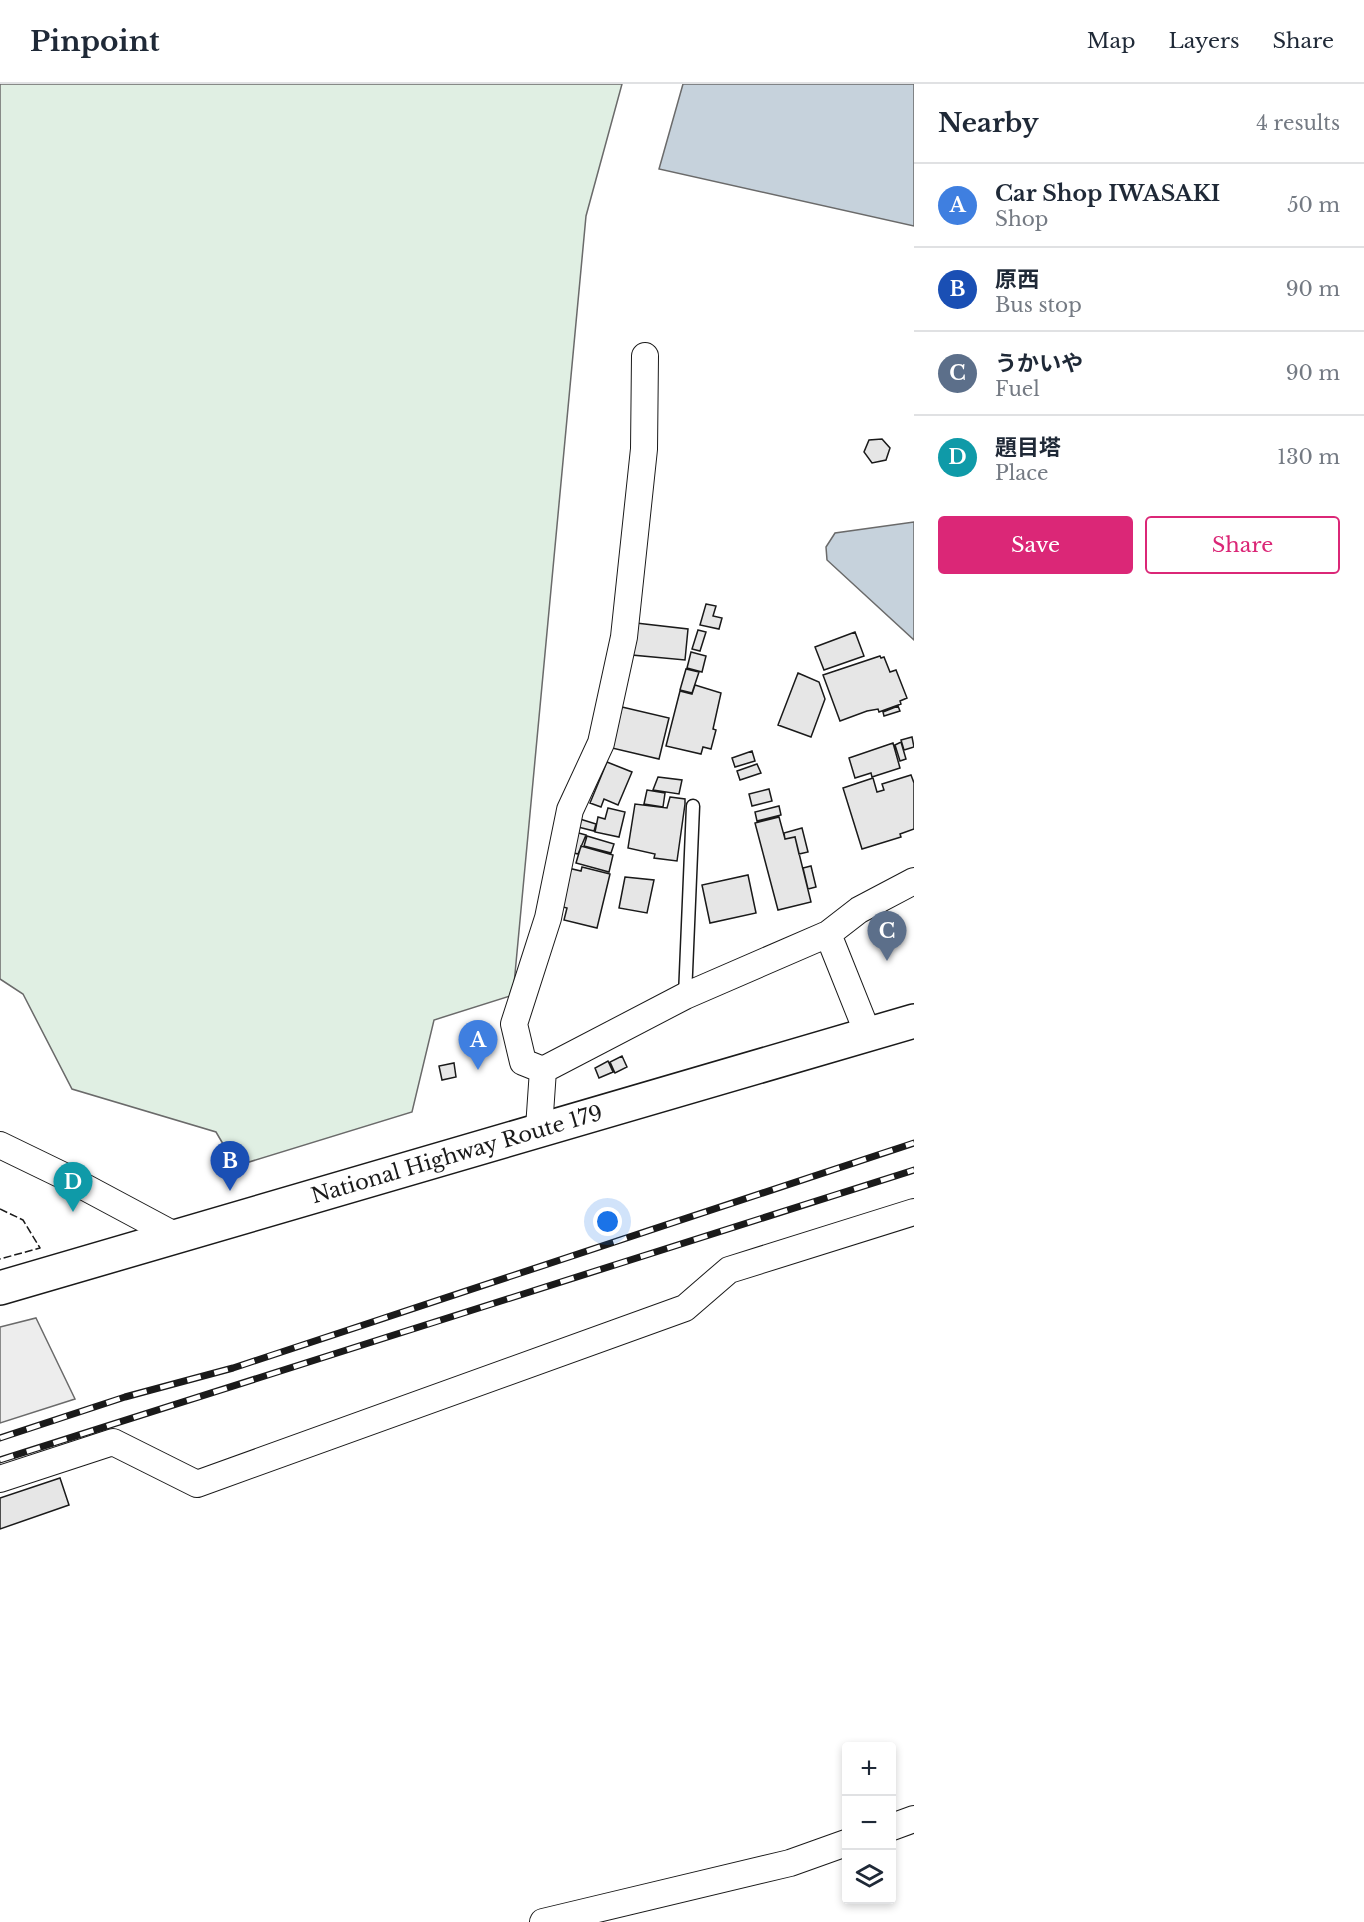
<!DOCTYPE html>
<meta charset="utf-8">
<style>
body{margin:0;font-family:"Libre Baskerville","Noto Sans JP",serif;background:#f6f6f7;color:#1f2937}
.controls{position:absolute;right:18px;bottom:18px;display:grid;overflow:hidden;border-radius:6px;box-shadow:0 3px 9px #0003}
.controls button{width:54px;height:54px;display:grid;place-items:center;padding:0;border:0;border-bottom:2px solid #e0e1e3;background:#fff;color:#1f2937;font:30px sans-serif}
.you{position:absolute;left:608px;top:1138px;width:21px;height:21px;margin:-15px;border:4px solid #fff;border-radius:50%;background:#1a73e8;box-shadow:0 0 0 9px #1a73e833}
.badge{display:grid;place-items:center;width:39px;height:39px;border-radius:50%;background:#db2777;color:#fff;font-size:20px;font-weight:700}
.pin{position:absolute;translate:-50% -50px;filter:drop-shadow(0 2px 3px #0008)}
.pin::after{content:'';position:absolute;top:32px;width:21px;height:18px;background:inherit;clip-path:polygon(0 0,100% 0,50% 100%)}
.list{margin:0;padding:0;list-style:none}
h2{display:flex;justify-content:space-between;align-items:center;height:78px;margin:0;padding:0 24px;font-size:26px}
h2 small{font-size:20px;font-weight:400;color:#747a83}
.list li{display:grid;grid-template-columns:39px 1fr auto;gap:18px;align-items:center;box-sizing:border-box;height:84px;padding:0 24px;border-top:2px solid #e0e1e3}
.list b{display:block;font-size:22px;white-space:nowrap}
.list p{margin:0;font-size:20px;white-space:nowrap;color:#747a83}
.list em{font-size:20px;font-style:normal;color:#747a83}
.actions{display:flex;gap:12px;padding:18px 24px}
.actions a{flex:1;padding:14px 0;border:2px solid #db2777;border-radius:6px;text-align:center;font-size:21px;color:#db2777}
.actions .main{background:#db2777;color:#fff}
.icon{flex:none;width:33px;height:33px;fill:none;stroke:currentColor;stroke-width:2;stroke-linecap:round;stroke-linejoin:round}
.map{position:relative;flex:none;width:914px;height:1838px;overflow:hidden}
header{display:flex;align-items:center;gap:36px;box-sizing:border-box;height:84px;padding:0 30px;background:#fff;border-bottom:2px solid #e0e1e3}
header strong{font-size:28px}
nav{display:flex;gap:33px;margin-inline-start:auto;font-size:21px}
main{display:flex}
aside{flex:1;background:#fff}
.map>svg:first-child{display:block}
</style>
<header>
<strong>Pinpoint</strong>
<nav><a>Map</a><a>Layers</a><a>Share</a></nav>
</header>
<main>
<div class="map">
<svg width="914" height="1838" viewBox="0 0 914 1838">
<rect width="100%" height="100%" fill="#fff"/>
<path fill="#e0efe3" stroke="#6a6a6a" stroke-width="1.5" d="M0 0H622L586 132 513 911 434 936 412 1028 236 1082 216 1048 72 1005 23 910 0 895Z"/>
<path fill="#ededed" stroke="#6a6a6a" stroke-width="1.5" d="M36 1234 75 1315 0 1339V1243Z"/>
<path fill="#c6d2dc" stroke="#6a6a6a" stroke-width="1.5" d="M683 0H914V142L659 85Z
M914 438V556L827 476 826 463 835 449Z"/>
<path fill="#e6e6e6" stroke="#1a1a1a" stroke-width="1.5" d="M882 355 890 364 886 376 872 379 864 368 869 356Z
M706 520 716 522 713 532 722 534 719 545 700 541Z
M636 539 688 545 685 576 632 571Z
M698 546 706 548 700 567 692 565Z
M855 548 864 572 824 586 815 563Z
M691 568 706 572 702 588 687 584Z
M880 572 881 574 884 573 890 588 896 586 907 614 900 617 901 620 879 628 878 625 867 627 840 637 823 591Z
M686 585 699 588 692 609 680 606Z
M798 589 819 598 825 615 811 653 778 641Z
M695 601 721 609 713 645 716 646 711 665 703 663 701 670 666 662 680 607 692 610Z
M898 622 900 627 884 632 883 628Z
M622 623 669 634 659 675 612 664Z
M912 653 914 663 904 666 901 656Z
M901 658 906 675 900 677 895 661Z
M893 659 900 684 872 693 871 689 855 694 849 674Z
M752 667 755 677 735 683 732 674Z
M607 678 632 688 618 721 604 715 601 723 590 719Z
M757 680 761 689 740 696 737 687Z
M911 691 914 699V745L900 750 901 753 862 765 843 704 873 694 877 708 884 706 882 700Z
M658 693 682 696 679 710 653 706Z
M769 705 772 717 752 722 749 710Z
M647 706 665 709 663 723 644 720Z
M670 713 685 715V720L677 777 654 774 655 770 628 764 635 720 667 724Z
M779 722 781 731 757 737 755 728Z
M608 724 625 728 619 753 595 748 598 733 605 735Z
M779 733 785 755 795 753 811 818 778 826 755 739Z
M580 735 596 740 594 747 578 743Z
M802 744 808 768 799 770 795 753 785 755 784 749Z
M575 748 586 751 578 770 570 768Z
M587 752 614 760 611 769 584 762Z
M581 762 613 771 609 788 576 779Z
M811 782 816 803 808 805 803 784Z
M582 783 610 790 597 844 564 836 567 824 559 822 568 784 581 787Z
M748 791 756 829 710 839 702 801Z
M625 793 654 796 647 829 619 824Z
M622 972 627 983 615 989 610 978Z
M608 977 613 988 599 994 595 984Z
M454 979 456 993 442 996 439 982Z
M60 1394 69 1421 0 1445V1414Z"/>
<g fill="none" stroke-linecap="round" stroke-linejoin="round">
<defs>
<path id="lane" d="M685 912 693 722"/>
<path id="street" d="M828 850 868 950
M543 986 523 978 514 940 548 834 570 726 601 659 624 553 644 365 645 272
M539 1044 543 986 685 912 828 850 859 826 914 797
M0 1061 64 1092 178 1153
M0 1395 113 1358 197 1400 685 1224 729 1186 914 1128
M892 1743 914 1735
M543 1838 790 1779 846 1759"/>
<g id="highway">
<path id="s1" d="M0 1204 914 937"/>
</g>
</defs>
<use href="#lane" stroke="#1a1a1a" stroke-width="15"/>
<use href="#street" stroke="#1a1a1a" stroke-width="28"/>
<use href="#highway" stroke="#1a1a1a" stroke-width="36"/>
<use href="#lane" stroke="#fff" stroke-width="12"/>
<use href="#street" stroke="#fff" stroke-width="26"/>
<use href="#highway" stroke="#fff" stroke-width="33"/>
<defs>
<path id="rail" d="M0 1354 125 1313 233 1284 914 1059
M0 1376 914 1086"/>
</defs>
<use href="#rail" stroke="#1a1a1a" stroke-width="7"/>
<use href="#rail" stroke="#fff" stroke-width="4.5" stroke-dasharray="14" stroke-linecap="butt"/>
<path stroke="#1a1a1a" stroke-width="1.5" stroke-dasharray="8 3" stroke-linecap="butt" d="M0 1125 23 1136 40 1164 0 1175"/>
</g>
<g text-anchor="middle" stroke-width="4.5" stroke-linejoin="round" paint-order="stroke">
<g font-size="21" fill="#1a1a1a" stroke="#fff">
<text dy="7" stroke="none"><textPath href="#s1" startOffset="476">National Highway Route 179</textPath></text>
</g>
</g>
</svg>
<div class="controls">
<button>+</button>
<button>−</button>
<button><svg class="icon" aria-label="layers" viewBox="0 0 24 24"><path d="M12 4l9 5-9 5-9-5zM3 14l9 5 9-5"/></svg></button>
</div>
<div class="you"></div>
<div class="pin badge" style="left:478px;top:986px;background:#3f7fe0">A</div>
<div class="pin badge" style="left:230px;top:1107px;background:#1a4fb4">B</div>
<div class="pin badge" style="left:887px;top:877px;background:#5c6f8a">C</div>
<div class="pin badge" style="left:73px;top:1128px;background:#0f9aa8">D</div>
</div>
<aside>
<h2>Nearby<small>4 results</small></h2>
<ul class="list">
<li><span class="badge" style="background:#3f7fe0">A</span><div><b>Car Shop IWASAKI</b><p>Shop</p></div><em>50 m</em></li>
<li><span class="badge" style="background:#1a4fb4">B</span><div><b>原西</b><p>Bus stop</p></div><em>90 m</em></li>
<li><span class="badge" style="background:#5c6f8a">C</span><div><b>うかいや</b><p>Fuel</p></div><em>90 m</em></li>
<li><span class="badge" style="background:#0f9aa8">D</span><div><b>題目塔</b><p>Place</p></div><em>130 m</em></li>
</ul>
<div class="actions"><a class="main">Save</a><a>Share</a></div>
</aside>
</main>
